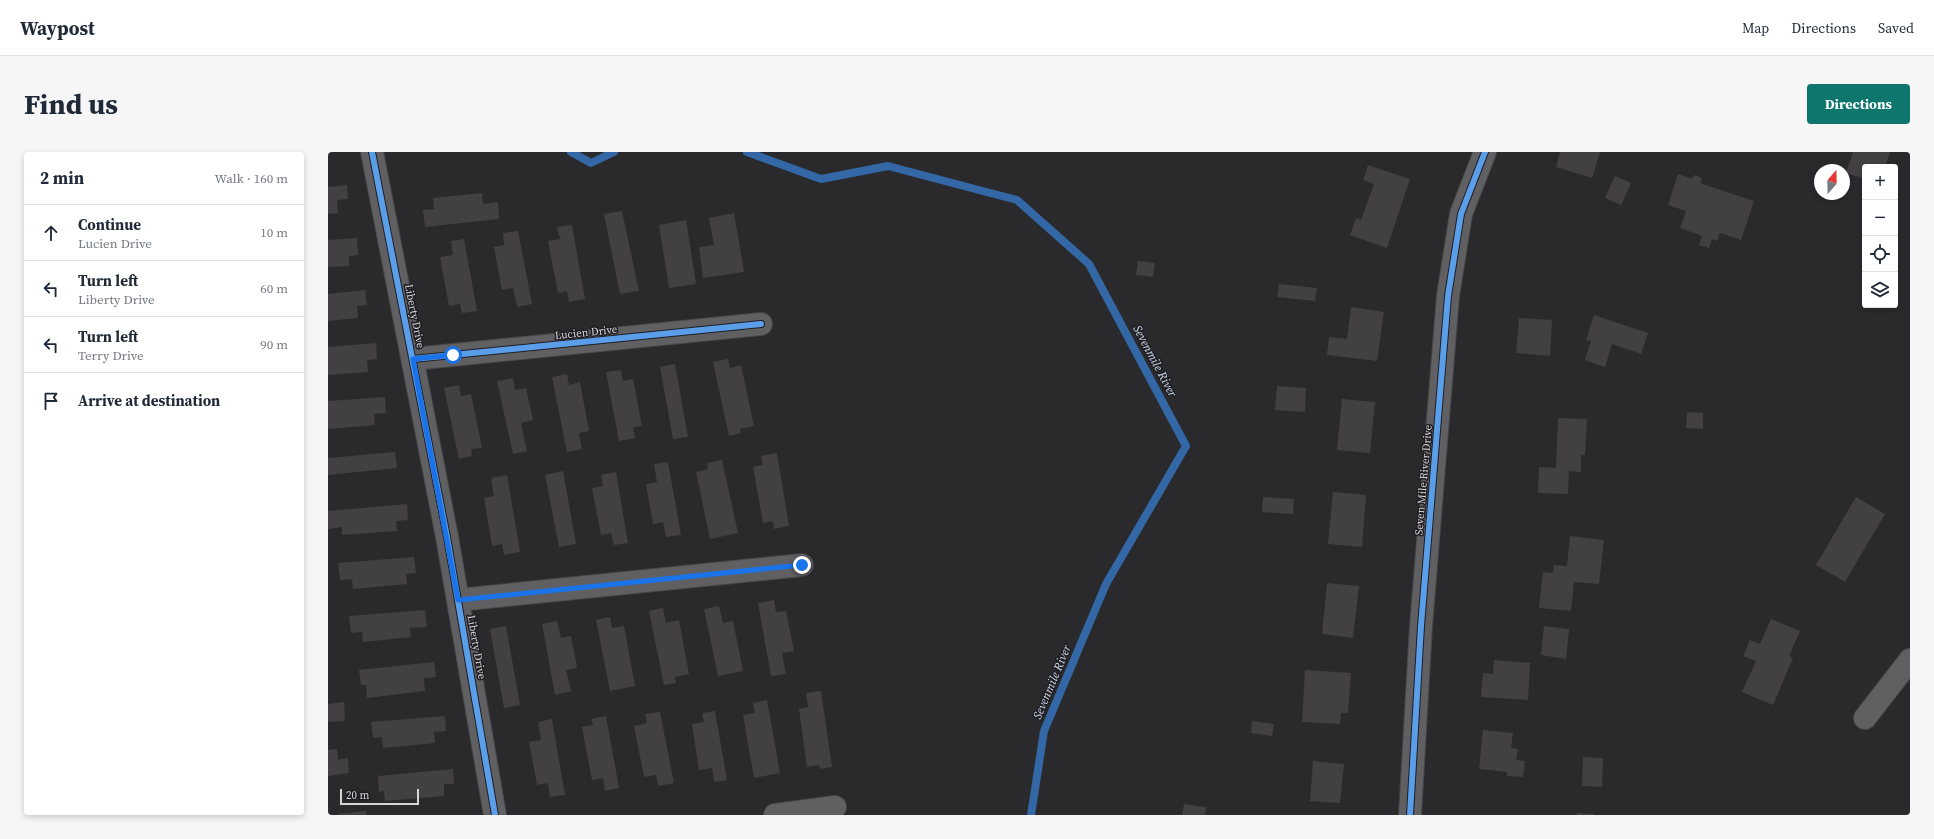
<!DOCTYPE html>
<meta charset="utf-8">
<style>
body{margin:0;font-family:"Source Serif 4",serif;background:#f6f6f7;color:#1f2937}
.controls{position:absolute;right:12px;top:12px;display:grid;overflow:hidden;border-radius:4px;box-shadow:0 2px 6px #0003}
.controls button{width:36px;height:36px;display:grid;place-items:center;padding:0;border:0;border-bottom:1px solid #e0e1e3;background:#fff;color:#1f2937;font:20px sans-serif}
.compass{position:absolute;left:1486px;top:12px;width:36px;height:36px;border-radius:50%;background:#fff;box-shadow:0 2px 6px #0003;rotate:20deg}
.scale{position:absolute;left:12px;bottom:10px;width:79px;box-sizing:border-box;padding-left:4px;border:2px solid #d6d5d8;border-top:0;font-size:11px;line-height:14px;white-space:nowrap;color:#d6d5d8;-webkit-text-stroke:3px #201e23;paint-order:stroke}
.stop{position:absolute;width:12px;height:12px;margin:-9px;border:3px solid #1a73e8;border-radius:50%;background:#fff}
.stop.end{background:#1a73e8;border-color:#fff;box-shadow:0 1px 4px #0008}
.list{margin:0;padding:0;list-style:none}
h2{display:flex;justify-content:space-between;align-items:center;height:52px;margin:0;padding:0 16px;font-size:17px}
h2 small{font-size:13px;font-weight:400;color:#747a83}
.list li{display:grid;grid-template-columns:26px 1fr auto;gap:12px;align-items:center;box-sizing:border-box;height:56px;padding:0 16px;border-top:1px solid #e0e1e3}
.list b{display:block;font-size:15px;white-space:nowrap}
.list p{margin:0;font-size:13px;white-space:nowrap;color:#747a83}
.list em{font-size:13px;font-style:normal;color:#747a83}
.icon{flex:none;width:22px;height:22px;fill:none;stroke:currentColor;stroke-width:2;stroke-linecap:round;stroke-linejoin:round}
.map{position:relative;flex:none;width:1582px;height:663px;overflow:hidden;border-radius:4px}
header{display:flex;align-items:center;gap:24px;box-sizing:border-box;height:56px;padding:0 20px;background:#fff;border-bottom:1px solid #e0e1e3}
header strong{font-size:19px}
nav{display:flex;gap:22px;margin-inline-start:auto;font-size:14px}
.intro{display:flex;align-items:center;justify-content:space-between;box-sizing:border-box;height:96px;padding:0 24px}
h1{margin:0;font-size:28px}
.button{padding:10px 18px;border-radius:4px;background:#0f766e;color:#fff;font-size:14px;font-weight:700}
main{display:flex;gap:24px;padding:0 24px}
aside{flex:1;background:#fff;border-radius:4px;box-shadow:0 2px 6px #0003}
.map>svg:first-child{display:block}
</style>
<header>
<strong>Waypost</strong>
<nav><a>Map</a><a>Directions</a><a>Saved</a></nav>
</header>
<div class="intro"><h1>Find us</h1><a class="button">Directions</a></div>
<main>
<aside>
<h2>2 min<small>Walk · 160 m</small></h2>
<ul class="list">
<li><svg class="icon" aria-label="ahead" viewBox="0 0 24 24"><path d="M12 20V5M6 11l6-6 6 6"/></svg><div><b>Continue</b><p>Lucien Drive</p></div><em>10 m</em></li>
<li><svg class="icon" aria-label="left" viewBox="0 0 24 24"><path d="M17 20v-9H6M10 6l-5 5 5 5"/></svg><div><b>Turn left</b><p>Liberty Drive</p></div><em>60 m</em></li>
<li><svg class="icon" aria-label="left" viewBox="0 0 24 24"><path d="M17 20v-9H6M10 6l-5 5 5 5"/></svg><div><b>Turn left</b><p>Terry Drive</p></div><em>90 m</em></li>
<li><svg class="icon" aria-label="arrive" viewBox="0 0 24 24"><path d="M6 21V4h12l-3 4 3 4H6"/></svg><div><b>Arrive at destination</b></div></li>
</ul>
</aside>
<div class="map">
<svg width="1582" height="663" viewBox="0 0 1582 663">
<rect width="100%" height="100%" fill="#2a292c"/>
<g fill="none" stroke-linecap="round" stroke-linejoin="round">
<path stroke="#3367a5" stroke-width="8" d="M243 0 263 11 286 0
M419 0 493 27 560 14 689 48 761 112 858 294 778 432 716 579 703 663"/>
</g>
<path fill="#424042" d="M1232 0H1272L1264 26 1228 15Z
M1525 0H1562L1557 15H1537V27L1518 21Z
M1040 13 1082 27 1059 96 1022 83 1028 66 1033 68 1046 32 1035 28Z
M1350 22 1364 27 1366 23 1374 26 1372 31 1426 49 1413 88 1392 81 1389 89 1384 87 1381 96 1371 93 1374 84 1352 76 1358 59 1340 53Z
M1287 24 1303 31 1293 53 1277 46Z
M19 33 20 47 9 48 10 61 0 62V35Z
M154 41 155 52 170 50 171 67 97 75 95 58 106 57 105 46Z
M294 59 311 139 292 142 276 62Z
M406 61 416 120 375 126 371 95 386 93 381 66Z
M358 68 368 132 341 136 331 73Z
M244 73 257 147 241 150 239 139 230 141 220 89 232 87 229 75Z
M190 79 204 152 189 155 185 136 174 138 166 95 176 93 175 81Z
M29 86 30 103 21 104V114L0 115V88Z
M136 87 149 159 134 161 132 152 121 154 112 105 125 103 123 89Z
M810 109 827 111 825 125 808 123Z
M951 132 989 136 987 149 949 145Z
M37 138 39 153 29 154 30 166 0 169V142Z
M1023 155 1056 160 1049 209 999 203 1001 185 1019 187Z
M1266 163 1320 181 1313 202 1284 192 1277 215 1257 208 1263 189 1258 188Z
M1191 166 1224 168 1222 204 1188 201Z
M48 191 49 207 39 208 40 220 0 223V195Z
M400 207 402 216 413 213 426 274 412 277 413 281 401 284 385 210Z
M347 212 360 285 345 287 332 215Z
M293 218 295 229 305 227 314 274 305 275 307 286 291 289 278 220Z
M239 222 241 233 252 230 261 279 251 281 254 297 239 300 224 225Z
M185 226 187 238 198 236 205 268 193 271 199 299 185 302 169 229Z
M131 233 133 244 143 242 154 296 143 297 144 304 131 307 116 236Z
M949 234 978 236 977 260 947 258Z
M57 245 58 261 46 262 47 273 0 277V249Z
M1014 247 1047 250 1042 301 1009 298Z
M1359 260 1375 261V277L1358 276Z
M1230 266 1259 267 1257 303H1253V320L1241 319 1240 342 1210 341 1211 315 1228 316Z
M67 300 69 316 0 323V306Z
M449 301 461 374 446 377 445 369 435 371 425 315 435 313 433 304Z
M394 308 410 381 382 387 368 320 380 317 379 311Z
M340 310 353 383 338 385 335 370 325 372 318 332 329 330 326 312Z
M235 319 248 392 231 395 217 323Z
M288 320 300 391 286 393 283 381 273 383 264 336 275 334 273 323Z
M179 323 192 400 176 403 174 392 164 394 156 346 166 344 163 326Z
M1005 340 1038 343 1034 395 1000 392Z
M935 345 966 347 965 362 934 360Z
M1528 345 1557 362 1517 430 1488 413Z
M79 352 80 368 68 369 69 379 14 383V375L0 377V359Z
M1242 384 1276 388 1271 432 1246 430 1243 459 1211 456 1215 420 1225 421 1226 413 1239 414Z
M86 405 88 421 78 422 79 432 25 437 24 427 12 428 10 411Z
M999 431 1031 434 1025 486 994 482Z
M446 448 448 460 458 459 466 499 454 501 458 522 443 524 430 451Z
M391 454 395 471 405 469 415 519 390 524 376 457Z
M335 456 338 471 351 468 361 522 347 525 348 531 336 533 321 459Z
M97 458 99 475 82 476 83 485 35 490 34 480 23 481 21 464Z
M282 465 284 476 296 474 307 534 282 539 268 468Z
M1443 467 1472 479 1461 504 1465 506 1445 553 1414 540 1428 509 1415 504 1422 488 1432 492Z
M229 469 233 486 243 484 249 516 238 518 243 539 227 543 214 472Z
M178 474 192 553 176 556 162 477Z
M1216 474 1241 477 1238 507 1213 503Z
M1166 508 1202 511 1200 548 1153 545 1155 521 1165 522Z
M106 510 108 525 96 526 97 539 39 546 38 533H33L31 518Z
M977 518 1023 521 1020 561H1013L1012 572 974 570Z
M493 539 504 615 492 617 491 613 479 615 471 557 480 555 478 541Z
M439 548 452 621 426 626 415 563 427 561 425 551Z
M16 550 17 569 0 570V552Z
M387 559 399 628 386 630 384 616 371 618 364 572 376 570 374 561Z
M332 560 346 631 330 634 328 623 316 625 306 574 319 571 317 562Z
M117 564 118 579 106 580 107 591 55 596 54 585 45 586 43 570Z
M278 564 291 636 277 639 275 626 264 628 254 575 265 573 263 567Z
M224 567 237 643 222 645 220 631 209 633 201 590 213 588 210 570Z
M924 569 946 572 944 584 923 581Z
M1155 578 1185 581 1183 596 1190 597 1188 608 1197 609 1195 625 1179 624V620L1151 617Z
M9 597 10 608 20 606 21 621 0 624V598Z
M1255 605 1275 606 1274 635 1254 634Z
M985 609 1016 612 1012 651 982 649Z
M125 617 126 632H116V644L57 649 56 639 51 640 50 624Z
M856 652 878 655 877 663H854Z
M38 659V663H10V662Z
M1249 661 1266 662V663H1249Z"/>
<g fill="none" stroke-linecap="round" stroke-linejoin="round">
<defs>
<path id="minor" d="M44 0 119 385 167 663
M85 207 433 172
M130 448 474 413
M1537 566 1582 508
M447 663 507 655
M1082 663 1093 474 1120 144 1133 62 1157 0"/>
</defs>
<use href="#minor" stroke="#464547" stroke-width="24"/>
<use href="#minor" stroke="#606062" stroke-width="22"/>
<defs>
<path id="cycleway" d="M44 0 119 385 167 663
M85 207 433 172
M1082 663 1093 474 1120 144 1133 62 1157 0"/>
</defs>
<use href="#cycleway" stroke="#201e23" stroke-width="8"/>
<use href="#cycleway" stroke="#5a9eea" stroke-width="6"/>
</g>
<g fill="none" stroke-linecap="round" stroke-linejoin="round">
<path stroke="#1a73e8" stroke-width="5" d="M125 203 85 207 130 448 474 413"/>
</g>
<g text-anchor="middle" stroke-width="3" stroke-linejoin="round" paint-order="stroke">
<g font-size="11" fill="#d6d5d8" stroke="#201e23">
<text transform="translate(87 164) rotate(79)" y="4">Liberty Drive</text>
<text transform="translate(258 180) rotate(-6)" y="4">Lucien Drive</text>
<text transform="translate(1095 328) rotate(-85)" y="4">Seven Mile River Drive</text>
<text transform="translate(149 495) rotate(80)" y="4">Liberty Drive</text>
</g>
<g font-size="12" font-style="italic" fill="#cbdaed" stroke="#201e23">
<text transform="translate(827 209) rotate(62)" y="4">Sevenmile River</text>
<text transform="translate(724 530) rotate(-67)" y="4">Sevenmile River</text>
</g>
</g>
</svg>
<div class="controls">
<button>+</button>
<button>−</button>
<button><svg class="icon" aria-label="locate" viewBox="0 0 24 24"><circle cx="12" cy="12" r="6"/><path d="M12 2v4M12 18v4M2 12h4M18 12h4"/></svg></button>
<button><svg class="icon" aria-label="layers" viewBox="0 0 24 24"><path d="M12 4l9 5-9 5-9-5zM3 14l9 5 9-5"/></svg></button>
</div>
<svg class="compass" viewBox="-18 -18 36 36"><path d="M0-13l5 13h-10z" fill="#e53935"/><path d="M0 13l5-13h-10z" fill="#747a83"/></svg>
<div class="scale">20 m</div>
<div class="stop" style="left:125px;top:203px"></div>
<div class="stop end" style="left:474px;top:413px"></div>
</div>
</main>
